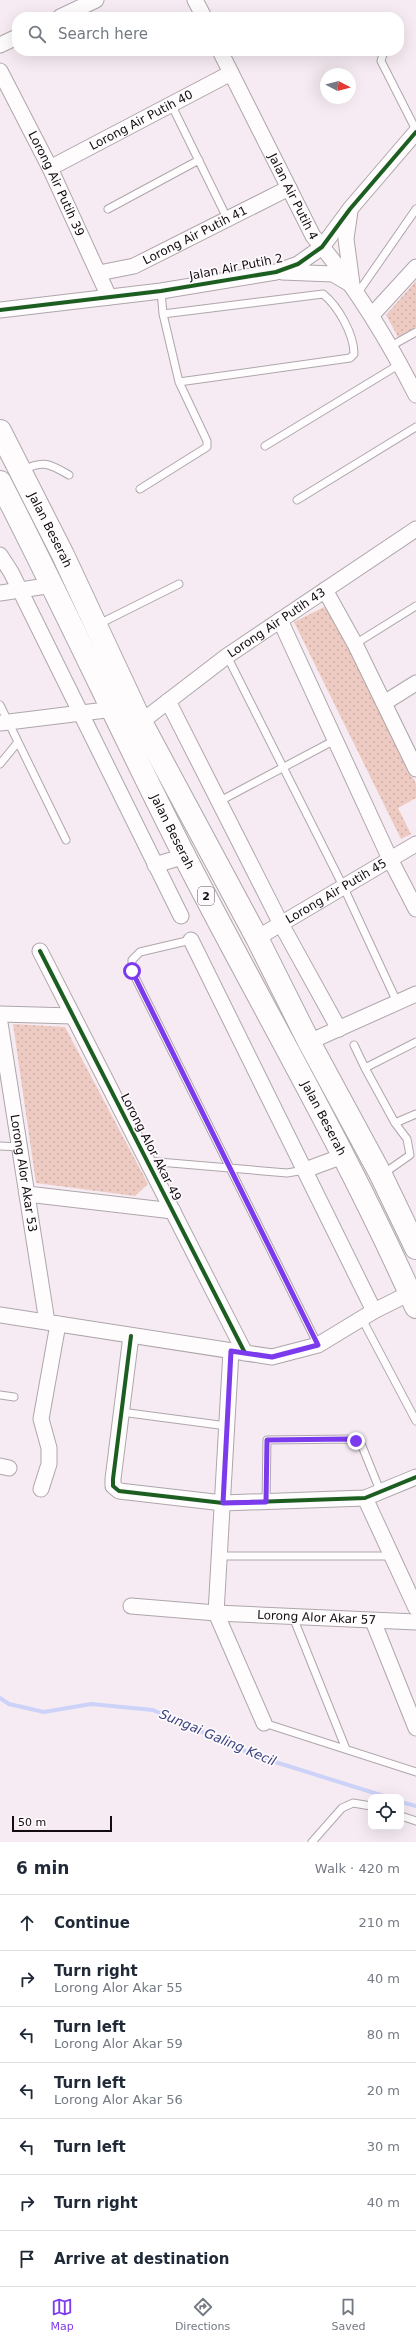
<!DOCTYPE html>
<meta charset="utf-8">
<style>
body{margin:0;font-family:"DejaVu Sans",sans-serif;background:#f6f6f7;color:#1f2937}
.controls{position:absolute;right:12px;bottom:12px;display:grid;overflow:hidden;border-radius:8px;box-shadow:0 4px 16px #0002}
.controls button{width:36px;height:36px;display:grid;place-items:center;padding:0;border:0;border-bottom:1px solid #e0e1e3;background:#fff;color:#1f2937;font:20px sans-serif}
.compass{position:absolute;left:320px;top:68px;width:36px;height:36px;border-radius:50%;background:#fff;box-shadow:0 4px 16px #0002;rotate:97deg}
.scale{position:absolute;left:12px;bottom:10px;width:100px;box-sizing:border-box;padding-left:4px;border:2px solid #120c10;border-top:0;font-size:11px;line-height:14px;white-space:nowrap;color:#120c10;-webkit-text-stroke:3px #fdf9fc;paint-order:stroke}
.stop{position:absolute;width:12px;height:12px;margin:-9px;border:3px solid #7c3aed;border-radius:50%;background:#fff}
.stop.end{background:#7c3aed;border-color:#fff;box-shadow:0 1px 4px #0008}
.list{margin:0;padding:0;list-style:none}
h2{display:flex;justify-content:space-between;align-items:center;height:52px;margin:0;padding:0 16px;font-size:17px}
h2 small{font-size:13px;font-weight:400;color:#747a83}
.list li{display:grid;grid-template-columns:26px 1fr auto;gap:12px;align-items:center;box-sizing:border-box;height:56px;padding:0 16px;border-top:1px solid #e0e1e3}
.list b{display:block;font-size:15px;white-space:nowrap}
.list p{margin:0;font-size:13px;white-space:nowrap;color:#747a83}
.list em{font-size:13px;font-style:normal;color:#747a83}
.icon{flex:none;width:22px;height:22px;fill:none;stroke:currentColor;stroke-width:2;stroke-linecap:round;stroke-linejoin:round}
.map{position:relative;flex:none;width:416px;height:1842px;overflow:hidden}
.search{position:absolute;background:#fff;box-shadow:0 4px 16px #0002;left:12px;right:12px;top:12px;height:44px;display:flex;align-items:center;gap:10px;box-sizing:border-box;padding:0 14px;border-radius:16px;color:#747a83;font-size:15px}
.sheet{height:444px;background:#fff}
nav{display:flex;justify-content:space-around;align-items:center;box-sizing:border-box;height:56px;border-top:1px solid #e0e1e3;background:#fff;font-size:11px;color:#747a83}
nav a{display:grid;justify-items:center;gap:2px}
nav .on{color:#7c3aed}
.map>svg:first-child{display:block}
</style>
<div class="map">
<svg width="416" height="1842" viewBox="0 0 416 1842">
<defs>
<pattern id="grass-dots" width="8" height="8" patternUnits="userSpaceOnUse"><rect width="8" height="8" fill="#edcbc2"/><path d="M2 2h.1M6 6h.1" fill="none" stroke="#caada6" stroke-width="1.8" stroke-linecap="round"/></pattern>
</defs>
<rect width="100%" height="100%" fill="#f6ebf2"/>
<path fill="url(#grass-dots)" d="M416 281V327L398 337 386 315Z
M328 605 416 784V798L398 808 411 834 401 839 294 622Z
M13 1024 65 1027 148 1184 135 1196 36 1183Z"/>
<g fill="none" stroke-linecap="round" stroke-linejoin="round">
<path stroke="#ccd2f8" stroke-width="4" d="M0 1698 9 1704 44 1712 91 1704 153 1710 256 1756 387 1797
M401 1802 416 1806"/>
<defs>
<path id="lane" d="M384 51 381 61 416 130
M171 104 227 218
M108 209 199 160
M357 294 416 209
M163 314 323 294C338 306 354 334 354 354L350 358 179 382
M391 346 416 332
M265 446 400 364
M23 470C44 460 50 464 69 475
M140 489 207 447V441L179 382 163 314 161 291
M297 500 416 427
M97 625 179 584
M355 644 416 606
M227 656 344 888 397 1002
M0 705 66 840
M0 764 18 742
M220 801 335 740
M191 940 140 952 132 960V971L318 1345
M354 1045 365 1068
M395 1123 365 1068 416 1042
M0 1146 20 1147
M147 1161 287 1173 305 1170
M383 1174 410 1155 407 1139 395 1123 416 1114
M362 1319 416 1421
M0 1395 14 1397
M121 1412 227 1426
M266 1502 267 1440 348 1439 362 1446 381 1493
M220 1556H392
M293 1617 346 1749
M264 1723 416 1772
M401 1816 416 1821
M312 1842 342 1808 353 1803 371 1806"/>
<g id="street">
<path d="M195 0 204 17"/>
<path d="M60 17 96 0"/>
<path d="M0 45 17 37"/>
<path id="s1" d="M220 51 313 236C355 285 387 338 416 395"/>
<path id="s2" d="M0 71 50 168 109 297"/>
<path id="s3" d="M50 168 231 73"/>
<path d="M350 211 346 239 352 284"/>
<path d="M282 272 333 274 350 284"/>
<path id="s4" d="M99 273 134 266 289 188"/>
<path d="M0 310 161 291 276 272 298 264 322 247 350 209 416 132"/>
<path d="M372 315 416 267"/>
<path d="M0 555 11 572 181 916"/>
<path d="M325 590 355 644 416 769"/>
<path d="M0 593 53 585"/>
<path d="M280 620 390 859 416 909"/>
<path d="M168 701 281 924 339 1029"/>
<path d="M384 703 416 683"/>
<path id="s5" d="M141 722 227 656 416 529"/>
<path d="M0 723 114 709"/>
<path d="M155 865 185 856"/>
<path id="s6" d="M257 938 416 844"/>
<path d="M191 940 374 1311"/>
<path d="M40 951 245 1353"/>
<path d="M0 1014 73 1016"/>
<path id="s7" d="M0 1023 47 1322"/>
<path d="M309 1042 416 994"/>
<path d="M305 1170 343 1156"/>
<path d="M27 1194 173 1211"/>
<path d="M0 1315 272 1357 318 1345 374 1311 410 1293"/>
<path d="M131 1336 113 1479V1486L119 1491 223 1503 365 1498 416 1477"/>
<path d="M231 1351 216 1613 264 1723"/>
<path d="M0 1466 9 1468"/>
<path d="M41 1489 49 1464V1448L41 1419 58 1324"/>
<path d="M365 1498 416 1608"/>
<path id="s8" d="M131 1606 216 1613 416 1622"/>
<path d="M373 1621 416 1728"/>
</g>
<g id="highway">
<path id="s9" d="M0 431 63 555 141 722 257 938 309 1042 381 1175 416 1248"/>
<path id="s10" d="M0 482C64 606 122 733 185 857 262 1007 348 1153 416 1307"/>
</g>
</defs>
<use href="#lane" stroke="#aea6ab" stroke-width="9"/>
<use href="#street" stroke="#aea6ab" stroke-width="17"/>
<use href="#highway" stroke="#aea6ab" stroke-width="24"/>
<use href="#lane" stroke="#fefcfd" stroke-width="7"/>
<use href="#street" stroke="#fefcfd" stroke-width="15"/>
<use href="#highway" stroke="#fefcfd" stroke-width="22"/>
<defs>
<path id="cycleway" d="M0 310 161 291 276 272 298 264 322 247 350 209 416 132
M40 951 245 1353
M131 1336 113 1479V1486L119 1491 223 1503 365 1498 416 1477"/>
</defs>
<use href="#cycleway" stroke="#fdf9fc" stroke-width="6"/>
<use href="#cycleway" stroke="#1b5e20" stroke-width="4"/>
</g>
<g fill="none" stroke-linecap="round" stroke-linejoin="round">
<path stroke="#7c3aed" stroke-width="5" d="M132 971 318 1345 272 1357 231 1351 223 1503 266 1502 267 1440 348 1439 356 1441"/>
</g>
<g text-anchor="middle" stroke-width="3.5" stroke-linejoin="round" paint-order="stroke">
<rect fill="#fdf9fc" stroke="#585357" stroke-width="1" x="198" y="887" width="16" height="18" rx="3"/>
<g font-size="11" font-weight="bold" fill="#120c10">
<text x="206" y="900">2</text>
</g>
<g font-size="12" fill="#120c10" stroke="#fdf9fc">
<text dy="4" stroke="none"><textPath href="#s3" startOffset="103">Lorong Air Putih 40</textPath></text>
<text dy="4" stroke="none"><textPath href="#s2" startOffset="126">Lorong Air Putih 39</textPath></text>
<text dy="4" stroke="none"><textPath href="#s1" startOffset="163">Jalan Air Putih 4</textPath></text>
<text dy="4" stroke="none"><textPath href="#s4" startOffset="104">Lorong Air Putih 41</textPath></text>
<text transform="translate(236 267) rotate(-11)" y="4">Jalan Air Putih 2</text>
<text dy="4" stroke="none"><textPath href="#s9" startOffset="111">Jalan Beserah</textPath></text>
<text dy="4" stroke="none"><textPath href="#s5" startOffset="168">Lorong Air Putih 43</textPath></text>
<text dy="4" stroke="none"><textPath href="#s10" startOffset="390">Jalan Beserah</textPath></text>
<text dy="4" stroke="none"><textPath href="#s6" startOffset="92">Lorong Air Putih 45</textPath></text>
<text dy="4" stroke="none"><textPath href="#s10" startOffset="714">Jalan Beserah</textPath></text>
<text transform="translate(151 1147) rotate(63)" y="4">Lorong Alor Akar 49</text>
<text dy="4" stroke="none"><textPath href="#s7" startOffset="152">Lorong Alor Akar 53</textPath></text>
<text dy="4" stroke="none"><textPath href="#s8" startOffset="186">Lorong Alor Akar 57</textPath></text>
</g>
<g font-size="13" font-style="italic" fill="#38427f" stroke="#fdf9fc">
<text transform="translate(218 1737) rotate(23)" y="5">Sungai Galing Kecil</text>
</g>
</g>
</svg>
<div class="controls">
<button><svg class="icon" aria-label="locate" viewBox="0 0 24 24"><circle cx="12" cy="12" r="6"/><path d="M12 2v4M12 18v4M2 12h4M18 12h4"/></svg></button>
</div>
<svg class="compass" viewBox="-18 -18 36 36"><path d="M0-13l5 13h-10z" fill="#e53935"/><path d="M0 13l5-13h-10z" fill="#747a83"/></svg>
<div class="scale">50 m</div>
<div class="stop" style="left:132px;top:971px"></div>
<div class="stop end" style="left:356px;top:1441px"></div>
<div class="search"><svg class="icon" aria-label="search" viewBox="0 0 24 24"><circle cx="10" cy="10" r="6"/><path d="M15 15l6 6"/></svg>Search here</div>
</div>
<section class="sheet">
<h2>6 min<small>Walk · 420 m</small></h2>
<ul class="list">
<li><svg class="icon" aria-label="ahead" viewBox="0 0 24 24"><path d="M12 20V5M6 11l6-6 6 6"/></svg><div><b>Continue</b></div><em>210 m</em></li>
<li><svg class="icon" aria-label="right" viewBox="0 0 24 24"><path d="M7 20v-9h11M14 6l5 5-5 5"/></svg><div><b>Turn right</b><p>Lorong Alor Akar 55</p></div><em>40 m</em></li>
<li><svg class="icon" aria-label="left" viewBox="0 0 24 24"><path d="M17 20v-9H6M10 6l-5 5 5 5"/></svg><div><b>Turn left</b><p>Lorong Alor Akar 59</p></div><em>80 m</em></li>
<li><svg class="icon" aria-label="left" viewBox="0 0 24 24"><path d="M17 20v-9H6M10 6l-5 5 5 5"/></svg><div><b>Turn left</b><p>Lorong Alor Akar 56</p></div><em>20 m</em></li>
<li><svg class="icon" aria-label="left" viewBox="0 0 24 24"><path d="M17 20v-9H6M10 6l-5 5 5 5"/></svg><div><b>Turn left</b></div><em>30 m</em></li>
<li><svg class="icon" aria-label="right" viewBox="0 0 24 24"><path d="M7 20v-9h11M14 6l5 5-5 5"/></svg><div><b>Turn right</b></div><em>40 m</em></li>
<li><svg class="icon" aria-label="arrive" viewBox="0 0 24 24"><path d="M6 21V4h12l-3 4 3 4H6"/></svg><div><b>Arrive at destination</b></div></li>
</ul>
</section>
<nav>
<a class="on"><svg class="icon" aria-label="map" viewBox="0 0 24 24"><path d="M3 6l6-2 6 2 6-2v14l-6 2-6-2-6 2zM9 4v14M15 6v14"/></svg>Map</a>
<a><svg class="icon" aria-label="directions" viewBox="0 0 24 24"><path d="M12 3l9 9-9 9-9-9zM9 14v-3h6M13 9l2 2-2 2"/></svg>Directions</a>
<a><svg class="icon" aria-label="saved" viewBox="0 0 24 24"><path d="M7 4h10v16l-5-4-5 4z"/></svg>Saved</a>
</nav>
